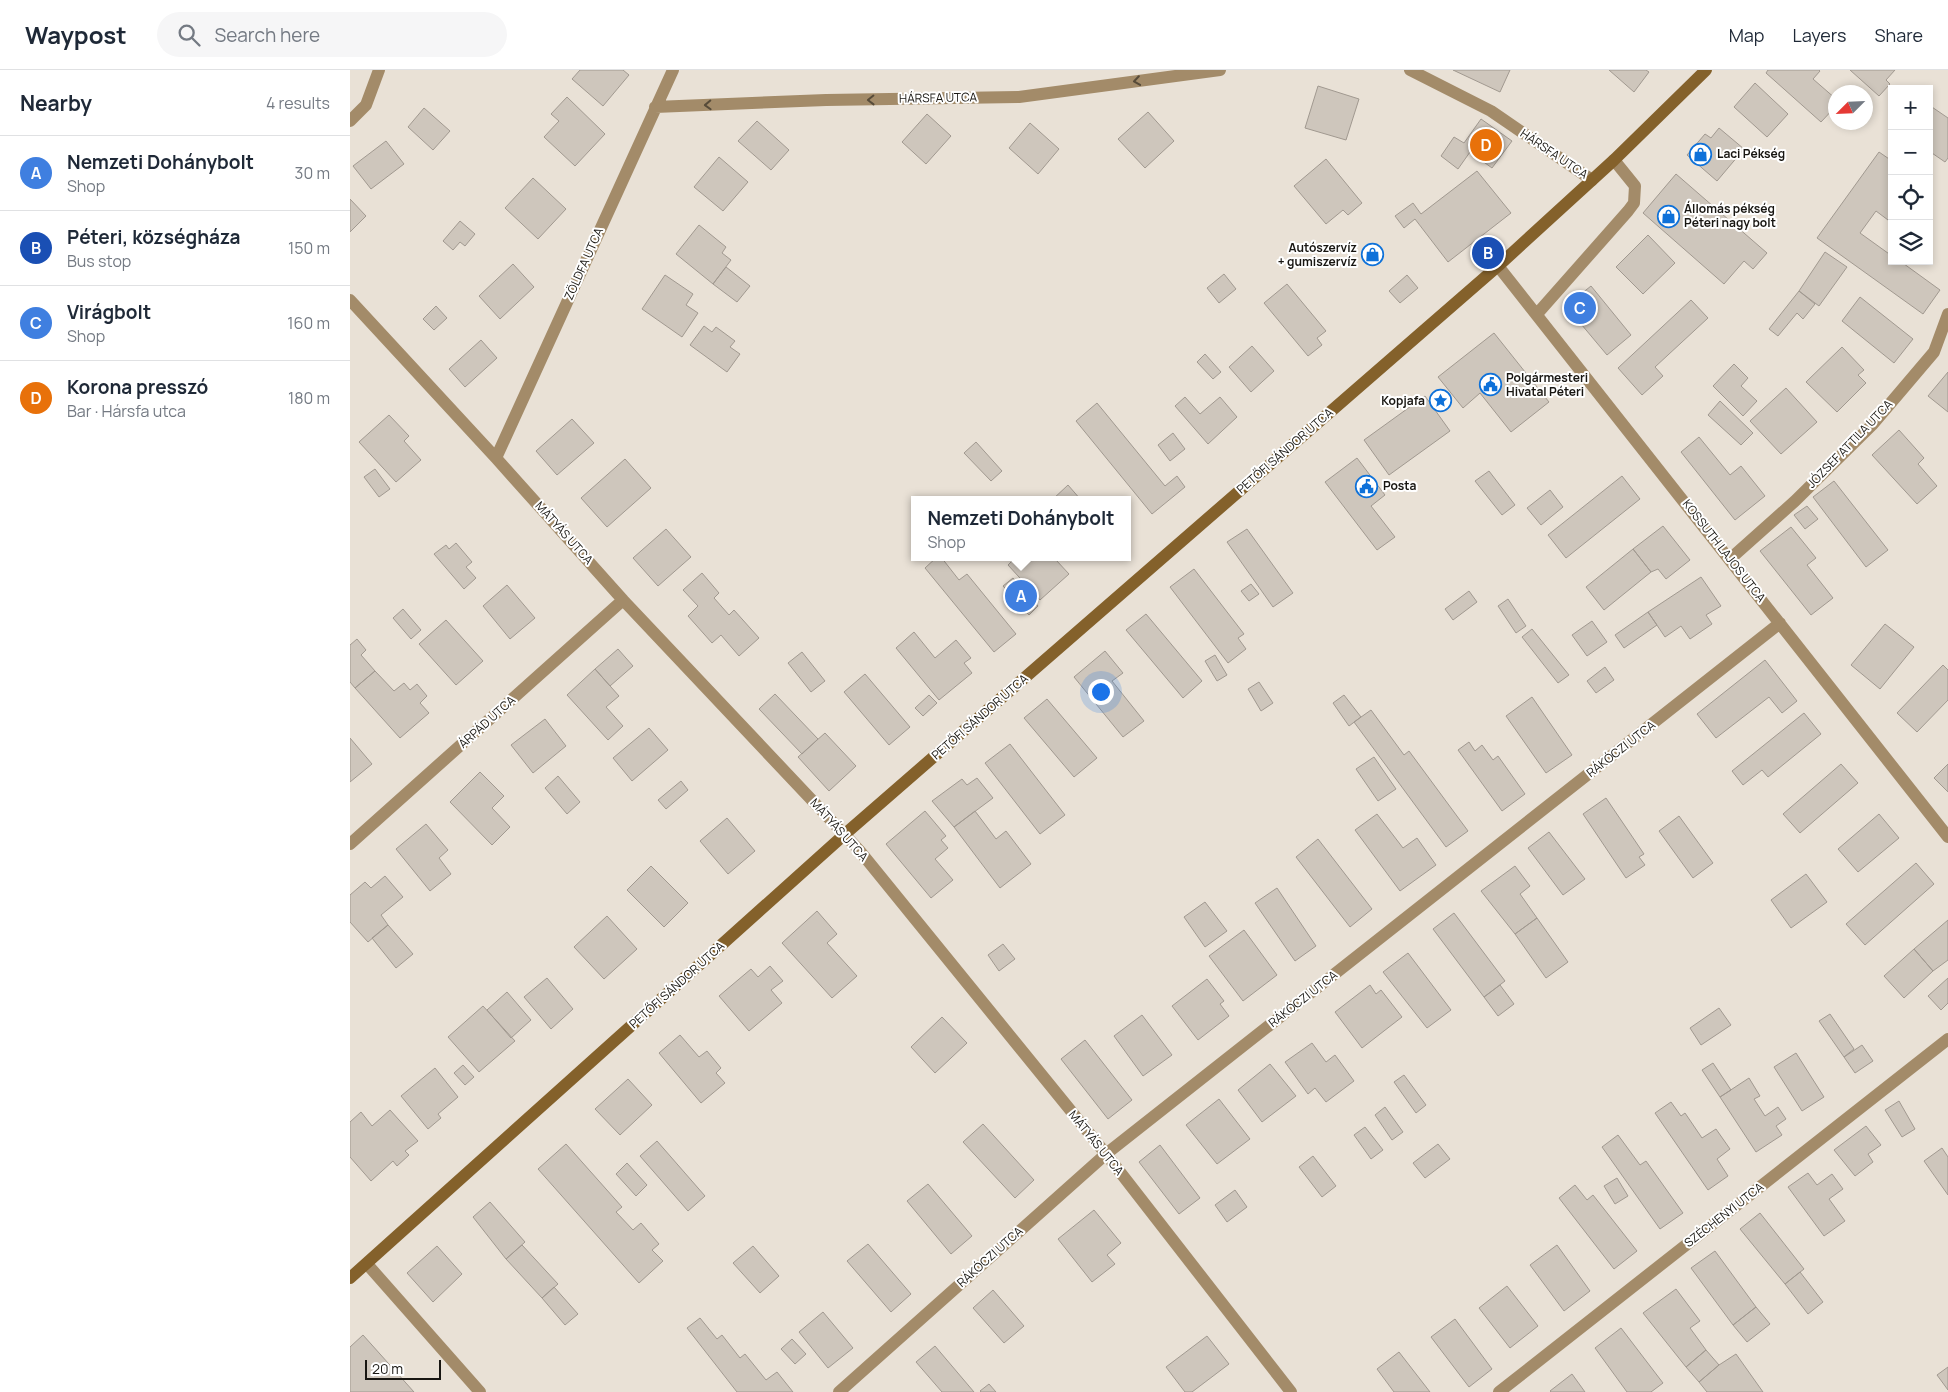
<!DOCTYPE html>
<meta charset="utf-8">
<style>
body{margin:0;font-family:Manrope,sans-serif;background:#f6f6f7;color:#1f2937}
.controls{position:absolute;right:15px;top:15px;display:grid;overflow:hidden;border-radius:0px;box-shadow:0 2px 8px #0003}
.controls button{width:45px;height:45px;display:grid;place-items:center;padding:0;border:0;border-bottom:1px solid #e0e1e3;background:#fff;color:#1f2937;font:25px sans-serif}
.compass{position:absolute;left:1478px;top:15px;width:45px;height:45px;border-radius:50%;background:#fff;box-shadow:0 2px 8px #0003;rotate:246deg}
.scale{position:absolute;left:15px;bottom:12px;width:76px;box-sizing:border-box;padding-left:5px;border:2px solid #181612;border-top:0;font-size:14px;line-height:18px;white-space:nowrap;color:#181612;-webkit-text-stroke:4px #fff;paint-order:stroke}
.you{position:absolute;left:750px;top:621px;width:18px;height:18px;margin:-12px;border:4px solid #fff;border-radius:50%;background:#1a73e8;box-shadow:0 0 0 8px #1a73e833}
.badge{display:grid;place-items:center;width:32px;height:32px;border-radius:50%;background:#0e71d9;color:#fff;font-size:16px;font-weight:700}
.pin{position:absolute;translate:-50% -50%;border:2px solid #fff;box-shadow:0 1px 5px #0006}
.popup{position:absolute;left:561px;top:426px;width:220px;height:65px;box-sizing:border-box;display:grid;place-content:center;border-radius:0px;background:#fff;filter:drop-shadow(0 1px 4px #0005);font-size:16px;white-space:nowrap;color:#747a83}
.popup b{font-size:19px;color:#1f2937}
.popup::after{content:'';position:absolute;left:50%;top:100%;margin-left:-10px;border:10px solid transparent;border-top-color:#fff}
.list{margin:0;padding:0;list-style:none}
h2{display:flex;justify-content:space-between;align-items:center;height:65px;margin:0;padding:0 20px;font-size:21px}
h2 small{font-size:16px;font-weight:400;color:#747a83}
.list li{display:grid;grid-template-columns:32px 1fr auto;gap:15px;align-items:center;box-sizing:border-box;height:75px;padding:0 20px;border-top:1px solid #e0e1e3}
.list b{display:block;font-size:19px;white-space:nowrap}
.list p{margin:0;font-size:16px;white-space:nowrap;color:#747a83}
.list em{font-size:16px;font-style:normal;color:#747a83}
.icon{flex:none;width:28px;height:28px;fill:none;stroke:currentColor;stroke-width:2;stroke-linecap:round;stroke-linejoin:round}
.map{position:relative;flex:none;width:1598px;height:1322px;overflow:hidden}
header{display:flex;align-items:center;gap:30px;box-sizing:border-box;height:70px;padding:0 25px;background:#fff;border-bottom:1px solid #e0e1e3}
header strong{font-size:24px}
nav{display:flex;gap:28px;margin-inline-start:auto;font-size:18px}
.search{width:350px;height:45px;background:#f6f6f7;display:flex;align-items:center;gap:12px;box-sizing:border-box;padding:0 18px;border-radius:28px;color:#747a83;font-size:19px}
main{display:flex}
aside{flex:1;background:#fff}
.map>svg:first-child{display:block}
</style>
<header>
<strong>Waypost</strong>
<div class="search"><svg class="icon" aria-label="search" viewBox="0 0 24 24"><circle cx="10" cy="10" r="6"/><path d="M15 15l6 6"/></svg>Search here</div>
<nav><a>Map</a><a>Layers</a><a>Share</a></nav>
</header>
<main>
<aside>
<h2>Nearby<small>4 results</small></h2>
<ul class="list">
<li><span class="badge" style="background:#3f7fe0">A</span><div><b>Nemzeti Dohánybolt</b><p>Shop</p></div><em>30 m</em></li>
<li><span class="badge" style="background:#1a4fb4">B</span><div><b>Péteri, községháza</b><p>Bus stop</p></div><em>150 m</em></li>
<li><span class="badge" style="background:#3f7fe0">C</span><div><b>Virágbolt</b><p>Shop</p></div><em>160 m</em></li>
<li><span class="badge" style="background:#e8710a">D</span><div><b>Korona presszó</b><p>Bar · Hársfa utca</p></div><em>180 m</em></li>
</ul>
</aside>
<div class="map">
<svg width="1598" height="1322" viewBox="0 0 1598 1322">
<rect width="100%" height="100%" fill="#e9e1d6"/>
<path fill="#cec6bc" stroke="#a19990" d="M230 0H273L279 5 253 36 222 9Z
M1103 0H1160L1150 22Z
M1259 0H1296L1299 2 1284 22Z
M1418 0H1469L1470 1 1463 9 1486 29V36L1471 52 1416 3Z
M1500 0H1545L1536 10 1540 14 1529 26Z
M1405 13 1438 44 1417 67 1384 37Z
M968 16 1009 29 996 70 955 58Z
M217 27 255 64 225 96 194 67 209 51 201 44Z
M1579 35 1598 48V88L1595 92 1579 81Z
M74 38 100 61 83 80 58 57Z
M798 42 824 71 795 98 768 69Z
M577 44 601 66 576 94 552 72Z
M1131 49 1162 71 1142 98 1120 82 1108 99 1091 86 1104 67 1114 73Z
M407 51 439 80 421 100 388 71Z
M680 53 709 79 688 104 659 78Z
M1369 58 1394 79 1367 111 1337 85 1355 64 1361 68Z
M36 71 54 94 21 119 3 96Z
M1529 82 1542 91V153L1526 141 1510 163 1542 186V191H1550L1590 220 1573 244 1467 168Z
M369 87 398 112 373 141 344 117Z
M976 89 1012 133 998 145 993 140 976 154 944 116Z
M1127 101 1161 143 1098 192 1065 149 1054 158 1045 146 1063 133 1071 144Z
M1326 104 1417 183 1403 199 1394 191 1374 214 1293 143Z
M183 108 216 139 188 169 155 138Z
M0 129 16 146 0 162Z
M110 151 125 164 115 176 110 172 103 180 93 171Z
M349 155 376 177 372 183 381 190 363 214 326 184Z
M1298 165 1325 193 1293 224 1266 197Z
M1475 182 1497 197 1469 236 1449 221Z
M163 194 184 217 150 249 129 226Z
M376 197 400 216 387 232 363 214Z
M874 204 886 219 869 233 857 218Z
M315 205 343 224 336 235 348 243 332 267 292 239Z
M1057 205 1068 218 1050 233 1039 221Z
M937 214 976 261 967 268 972 275 958 286 914 233Z
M1241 216 1281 265 1257 285 1216 236Z
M1449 221 1465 234 1453 249 1447 243 1428 266 1419 259Z
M1510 227 1563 269 1544 293 1492 251Z
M1341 230 1358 248 1305 297 1313 306 1292 325 1268 298Z
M86 236 97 248 84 260 73 249Z
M354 256 362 262 366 257 385 271 380 277 390 284 377 302 340 275Z
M1144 263 1199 332 1161 362 1130 323 1113 338 1088 307Z
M131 270 147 288 115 317 99 299Z
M902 276 924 301 901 322 879 297Z
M1492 277 1514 300 1508 305 1516 313 1487 342 1456 312Z
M855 284 871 302 863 309 847 292Z
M1384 294 1398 308 1391 316 1407 331 1393 346 1363 316Z
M1598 302V342L1578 326Z
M1436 318 1467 352 1431 384 1400 351Z
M1075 326 1100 361 1039 405 1014 370Z
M835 327 850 344 870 327 887 347 858 374 825 336Z
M1370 331 1403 363 1391 375 1358 345Z
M747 333 815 416 827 406 835 417 802 444 726 351Z
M39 345 59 366 54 371 71 390 46 412 9 372Z
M222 349 244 373 207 405 186 381Z
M1549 360 1574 388 1568 394 1587 416 1567 434 1522 385Z
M823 363 835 379 820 391 808 375Z
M1349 367 1380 405 1391 396 1415 426 1385 450 1331 382Z
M626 372 652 401 641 411 614 383Z
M1007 388 1035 425 1021 436 1045 467 1027 480 975 412Z
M275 389 301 418 257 457 231 428Z
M25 399 40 419 29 427 14 407Z
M1139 401 1165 435 1152 445 1125 411Z
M1272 406 1290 429 1216 488 1198 465Z
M1484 411 1538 480 1516 497 1463 427Z
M718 415 731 430H702Z
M1200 420 1213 437 1191 455 1177 438Z
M1457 436 1468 449 1455 459 1444 445Z
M1313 456 1340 490 1316 509 1308 499 1301 502 1283 479Z
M1441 457 1466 488 1457 495 1483 528 1461 545 1410 481Z
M316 459 341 487 308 516 283 488Z
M897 459 943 523 923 537 877 472Z
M106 473 122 492 116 497 126 508 114 519 84 484 96 475 99 479Z
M1283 479 1301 502 1254 540 1236 517Z
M587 487H591L609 510 617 504 666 564 644 582 575 498Z
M666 487H709L706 490 719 504 690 530 658 495Z
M844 499 894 564 888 568 896 579 878 593 820 517Z
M352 503 369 523 364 528 379 545 384 540 409 568 389 586 371 565 362 573 338 546 348 536 333 520Z
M1351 507 1371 536 1356 545 1362 554 1340 569 1331 556 1315 567 1298 542Z
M663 508 688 536 679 545 653 516Z
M901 514 909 524 899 531 891 521Z
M157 515 185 548 160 569 133 536Z
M1119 521 1127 532 1103 550 1095 539Z
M1158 529 1176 556 1166 563 1148 536Z
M53 539 71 560 61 569 43 548Z
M1298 542 1307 555 1274 578 1265 565Z
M796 544 852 611 833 628 776 560Z
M96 550 133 591 106 615 69 574Z
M1242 551 1257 572 1237 586 1222 565Z
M1535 554 1564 577 1530 619 1501 595Z
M1182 559 1219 605 1208 613 1172 567Z
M564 562 585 588 606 570 621 588 614 593 622 603 589 630 546 578Z
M7 569 16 580 11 585 25 601 5 618 0 612V575Z
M268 579 283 596 260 616 245 599Z
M755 581 773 603 762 611 794 651 773 667 724 607Z
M452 582 475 611 461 622 438 593Z
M865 585 877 605 867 611 855 591Z
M1415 590 1447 631 1432 643 1419 627 1366 668 1347 644Z
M1593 595 1598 600V630L1567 662 1547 643Z
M1255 597 1264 610 1246 623 1237 611Z
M245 599 269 626 256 637 273 656 258 670 217 625Z
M25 601 44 621 54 613 60 620 67 614 77 626 70 633 79 643 50 668 5 618Z
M515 604 560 657 539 675 494 622Z
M909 612 923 633 911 641 898 619Z
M425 624 468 669 452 684 409 639Z
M579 625 587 633 573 646 565 638Z
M994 625 1011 647 999 656 983 633Z
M1182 627 1222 685 1196 703 1156 646Z
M697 629 747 688 724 707 674 648Z
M1021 640 1054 685 1059 681 1118 761 1096 777 1004 652Z
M1454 643 1471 664 1418 707 1412 700 1393 715 1382 701Z
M195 649 216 676 183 703 161 675Z
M299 658 318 680 282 711 263 688Z
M475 663 506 696 479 721 448 687Z
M0 668 22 694 0 712Z
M1119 672 1125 681 1132 675 1143 690 1148 686 1175 724 1152 741 1108 680Z
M660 674 715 745 690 764 635 693Z
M1024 687 1046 719 1028 731 1006 699Z
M1491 694 1508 713 1450 763 1433 744Z
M1598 694V722L1584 708Z
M130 702 154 726 142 738 160 757 142 775 100 732Z
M208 706 230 732 217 744 195 718Z
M627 708 643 728 604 757 582 731 612 709 617 715Z
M331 711 338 720 316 739 308 730Z
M1256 728 1294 784 1289 787 1295 795 1276 808 1233 744Z
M575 741 596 766 591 770 598 778 585 789 603 810 581 828 536 774Z
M625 741 646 769 656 761 681 794 650 818 604 757Z
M1027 744 1053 778 1067 768 1086 795 1050 821 1005 760Z
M1529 744 1549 768 1508 802 1488 779Z
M1329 746 1363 793 1343 808 1309 761Z
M377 748 405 781 378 804 350 771Z
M76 754 98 780 89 788 101 804 80 821 46 779Z
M1199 762 1235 809 1213 825 1178 778Z
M968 769 1022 839 1000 857 946 787Z
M1566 793 1584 814 1515 875 1496 854Z
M301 796 338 833 314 857 277 820Z
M1165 796 1180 816 1170 824 1187 848 1165 864 1131 821Z
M1456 804 1477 832 1441 858 1421 830Z
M35 806 53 827 31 845 38 855 18 872 0 852V825L15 812 21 818Z
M927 818 966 876 945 891 905 833Z
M855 832 877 861 855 877 834 847Z
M467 841 487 864 477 873 507 906 482 928 432 873Z
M1104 843 1155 911 1134 927 1083 859Z
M257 846 287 879 254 909 224 877Z
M1187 848 1218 892 1196 908 1165 864Z
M1598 850V890L1583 901 1564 879Z
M38 855 63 884 46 898 22 868Z
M894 860 927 905 893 931 859 886Z
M653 874 665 889 649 901 638 885Z
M1564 879 1583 901 1554 928 1534 906Z
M1058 883 1101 940 1077 958 1033 902Z
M420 896 433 911 421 920 432 933 399 961 369 926 401 899 408 907Z
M197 908 223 939 201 959 174 927Z
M1598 908V933L1591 940 1578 926Z
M857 909 874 931 870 934 879 946 848 970 822 936Z
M1020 915 1026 924 1031 920 1052 947 1012 978 985 942Z
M1150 915 1164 934 1148 946 1134 927Z
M157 922 181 950 161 968 137 940Z
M133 936 165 971 129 1002 98 967Z
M1369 938 1381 955 1351 975 1340 958Z
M1480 944 1504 979 1494 987 1469 951Z
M792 945 822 985 793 1006 764 966Z
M592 947 617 973 585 1003 561 977Z
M330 965 349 987 357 981 371 998 366 1003 375 1013 351 1033 309 983Z
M735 970 782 1030 758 1049 711 989Z
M962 973 976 992 985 985 1004 1011 976 1032 965 1018 958 1024 935 992Z
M1512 975 1523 991 1505 1003 1494 987Z
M1446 983 1474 1027 1452 1041 1424 997Z
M1363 993 1381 1020 1370 1027 1352 1000Z
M920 994 946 1026 912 1052 888 1020Z
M113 995 124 1007 115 1015 104 1003Z
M85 998 108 1027 88 1044 91 1048 78 1059 51 1026Z
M1054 1005 1076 1035 1066 1043 1044 1012Z
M1399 1008 1410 1026 1404 1029 1415 1046 1428 1037 1436 1049 1426 1056 1432 1065 1406 1082 1370 1027Z
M278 1009 302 1035 270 1065 245 1039Z
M869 1029 900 1069 867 1094 836 1055Z
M1549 1031 1565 1059 1552 1067 1535 1040Z
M1321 1032 1331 1046 1335 1043 1352 1068 1366 1059 1380 1079 1367 1089 1378 1106 1358 1120 1305 1043Z
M1035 1037 1053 1062 1042 1070 1025 1045Z
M40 1040 68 1071 55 1081 59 1085 47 1096 43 1091 21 1111 0 1087V1052L11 1042 22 1056Z
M633 1054 684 1110 665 1128 613 1072Z
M1516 1056 1531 1075 1518 1084 1523 1092 1505 1106 1484 1080Z
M1015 1057 1033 1080 1021 1089 1004 1065Z
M1268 1065 1290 1095 1296 1091 1333 1143 1310 1159 1252 1077Z
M307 1071 355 1126 338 1141 290 1086Z
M216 1074 272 1137 266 1142 283 1160 291 1153 309 1174 302 1180 313 1191 289 1213 188 1099Z
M1088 1074 1100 1089 1075 1108 1063 1093Z
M810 1075 850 1128 829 1144 789 1092Z
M1592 1078 1598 1087V1125L1574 1091Z
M963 1086 986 1116 972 1127 949 1097Z
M277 1093 297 1115 286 1126 266 1104Z
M1458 1103 1467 1115 1482 1104 1493 1119 1479 1129 1495 1151 1474 1166 1438 1117Z
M1267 1108 1278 1126 1265 1134 1254 1116Z
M578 1114 622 1166 601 1184 557 1131Z
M1225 1115 1237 1130 1243 1125 1287 1181 1264 1199 1209 1128Z
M885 1120 897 1137 877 1152 865 1135Z
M140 1132 175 1172 156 1189 123 1147Z
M744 1140 771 1173 757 1185 765 1194 742 1212 708 1169Z
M1410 1143 1454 1199 1435 1214 1390 1159Z
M518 1174 561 1224 541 1242 497 1191Z
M172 1175 208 1214 192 1228 156 1189Z
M1207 1175 1240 1221 1214 1241 1180 1195Z
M87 1176 112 1204 83 1232 57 1203Z
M403 1176 429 1206 410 1223 383 1193Z
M1365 1181 1406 1237 1383 1255 1341 1198Z
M1450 1202 1473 1232 1458 1244 1435 1214Z
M1157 1216 1188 1256 1160 1278 1129 1238Z
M204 1217 228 1244 215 1255 192 1228Z
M1326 1219 1350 1251 1340 1258 1356 1280 1336 1297 1293 1243Z
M643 1220 674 1256 654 1273 623 1238Z
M1406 1237 1420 1254 1397 1272 1383 1255Z
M473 1242 503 1278 478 1298 449 1262Z
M350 1248 367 1269 372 1265 390 1288 395 1284 416 1310 427 1302 443 1322H387L337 1258Z
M1105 1249 1142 1299 1119 1317 1081 1267Z
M1271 1258 1313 1313 1301 1322H1277L1245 1278Z
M13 1265 64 1322H0V1277Z
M857 1266 879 1294 842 1322H835L816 1297Z
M442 1269 456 1284 445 1294 431 1279Z
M585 1276 624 1322H592L566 1292Z
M1356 1280 1369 1295 1349 1312 1336 1297Z
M1049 1282 1080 1322H1044L1027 1299Z
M1386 1284 1413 1322H1357L1349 1312 1369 1295Z
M1598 1297V1320L1587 1305Z
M1222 1304 1235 1322H1201L1200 1321Z
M639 1314 646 1322H631L630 1321Z"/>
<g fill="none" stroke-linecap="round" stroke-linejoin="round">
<path stroke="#a38b69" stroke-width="12" d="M1060 0 1141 41 1242 110
M305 37 476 30 669 27 870 0
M0 51 16 35 29 0
M1148 196 1598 767
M0 230 146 388 273 530 509 780 756 1084 941 1322
M1187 244 1278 141 1284 133 1285 116 1264 90
M146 388 323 0
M1380 489 1445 431 1522 355 1584 282 1598 244
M0 774 273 530
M17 1194 130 1322
M489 1322 756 1084 1430 553
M1149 1322 1598 969"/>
<path stroke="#84612b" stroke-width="12" d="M0 1208 495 764 1148 196 1264 90 1356 0"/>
</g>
<defs><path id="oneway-chevron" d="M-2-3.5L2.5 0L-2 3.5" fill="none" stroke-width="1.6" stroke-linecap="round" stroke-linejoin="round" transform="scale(1.25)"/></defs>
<g stroke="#574b39">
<use href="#oneway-chevron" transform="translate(787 11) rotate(172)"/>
<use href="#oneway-chevron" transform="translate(521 30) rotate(179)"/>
<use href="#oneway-chevron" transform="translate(358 35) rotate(178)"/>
</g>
<defs>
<symbol id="shop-ring" viewBox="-11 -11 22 22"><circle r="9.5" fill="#fff" stroke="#0e71d9" stroke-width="1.5"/><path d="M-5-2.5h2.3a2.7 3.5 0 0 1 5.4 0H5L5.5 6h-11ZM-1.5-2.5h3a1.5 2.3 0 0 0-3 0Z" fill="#0e71d9"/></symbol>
<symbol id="civic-ring" viewBox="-11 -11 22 22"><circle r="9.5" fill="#fff" stroke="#0e71d9" stroke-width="1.5"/><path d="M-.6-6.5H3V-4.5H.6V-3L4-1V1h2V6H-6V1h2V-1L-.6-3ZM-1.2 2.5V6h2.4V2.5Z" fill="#0e71d9"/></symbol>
<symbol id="sight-ring" viewBox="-11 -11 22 22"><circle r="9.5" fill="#fff" stroke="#0e71d9" stroke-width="1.5"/><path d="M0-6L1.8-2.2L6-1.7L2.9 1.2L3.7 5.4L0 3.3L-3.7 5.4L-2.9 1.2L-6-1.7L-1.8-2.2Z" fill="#0e71d9"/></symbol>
</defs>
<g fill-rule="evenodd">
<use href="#shop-ring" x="1338" y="72" width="25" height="25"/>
<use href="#shop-ring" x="1306" y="134" width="25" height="25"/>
<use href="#shop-ring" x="1010" y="172" width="25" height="25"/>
<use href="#civic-ring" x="1128" y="302" width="25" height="25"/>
<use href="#sight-ring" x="1078" y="318" width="25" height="25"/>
<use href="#civic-ring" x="1004" y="404" width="25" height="25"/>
</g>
<g text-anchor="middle" stroke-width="4" stroke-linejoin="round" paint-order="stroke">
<g font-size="12" fill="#181612" stroke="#fff">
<text transform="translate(588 28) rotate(-1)" y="4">HÁRSFA UTCA</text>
<text transform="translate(1204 84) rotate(34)" y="4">HÁRSFA UTCA</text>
<text transform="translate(234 194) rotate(-66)" y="4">ZÖLDFA UTCA</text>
<text transform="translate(1500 374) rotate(-46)" y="4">JÓZSEF ATTILA UTCA</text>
<text transform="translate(935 381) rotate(-41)" y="4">PETŐFI SÁNDOR UTCA</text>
<text transform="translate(214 463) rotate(48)" y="4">MÁTYÁS UTCA</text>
<text transform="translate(1374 481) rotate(52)" y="4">KOSSUTH LAJOS UTCA</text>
<text transform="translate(630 647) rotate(-41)" y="4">PETŐFI SÁNDOR UTCA</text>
<text transform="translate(137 652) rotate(-42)" y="4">ÁRPÁD UTCA</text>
<text transform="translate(1271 679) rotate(-38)" y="4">RÁKÓCZI UTCA</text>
<text transform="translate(489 760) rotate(48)" y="4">MÁTYÁS UTCA</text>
<text transform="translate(327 915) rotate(-42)" y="4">PETŐFI SÁNDOR UTCA</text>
<text transform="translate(953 929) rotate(-38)" y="4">RÁKÓCZI UTCA</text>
<text transform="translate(746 1073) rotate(51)" y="4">MÁTYÁS UTCA</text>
<text transform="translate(1374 1145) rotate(-38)" y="4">SZÉCHENYI UTCA</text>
<text transform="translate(640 1187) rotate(-42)" y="4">RÁKÓCZI UTCA</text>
</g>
<g font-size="12" font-weight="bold" fill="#181612" stroke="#fff" text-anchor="start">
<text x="1367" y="88">Laci Pékség</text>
<text x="1334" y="143">Állomás pékség<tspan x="1334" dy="14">Péteri nagy bolt</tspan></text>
<text x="1007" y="182" text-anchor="end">Autószervíz<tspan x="1007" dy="14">+ gumiszervíz</tspan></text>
<text x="1156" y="312">Polgármesteri<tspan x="1156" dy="14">Hivatal Péteri</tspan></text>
<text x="1075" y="335" text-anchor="end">Kopjafa</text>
<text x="1033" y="420">Posta</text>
</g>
</g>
</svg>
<div class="controls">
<button>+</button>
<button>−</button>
<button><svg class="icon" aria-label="locate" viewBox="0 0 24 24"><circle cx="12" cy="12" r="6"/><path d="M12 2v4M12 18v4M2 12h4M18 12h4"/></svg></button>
<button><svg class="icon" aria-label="layers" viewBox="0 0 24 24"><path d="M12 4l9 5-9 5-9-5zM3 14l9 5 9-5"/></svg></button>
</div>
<svg class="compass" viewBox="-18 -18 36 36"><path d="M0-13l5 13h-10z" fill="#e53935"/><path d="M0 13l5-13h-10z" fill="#747a83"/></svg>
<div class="scale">20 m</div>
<div class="you"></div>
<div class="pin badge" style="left:671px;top:526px;background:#3f7fe0">A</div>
<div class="popup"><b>Nemzeti Dohánybolt</b>Shop</div>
<div class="pin badge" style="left:1138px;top:183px;background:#1a4fb4">B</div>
<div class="pin badge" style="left:1230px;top:238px;background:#3f7fe0">C</div>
<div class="pin badge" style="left:1136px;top:75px;background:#e8710a">D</div>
</div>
</main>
